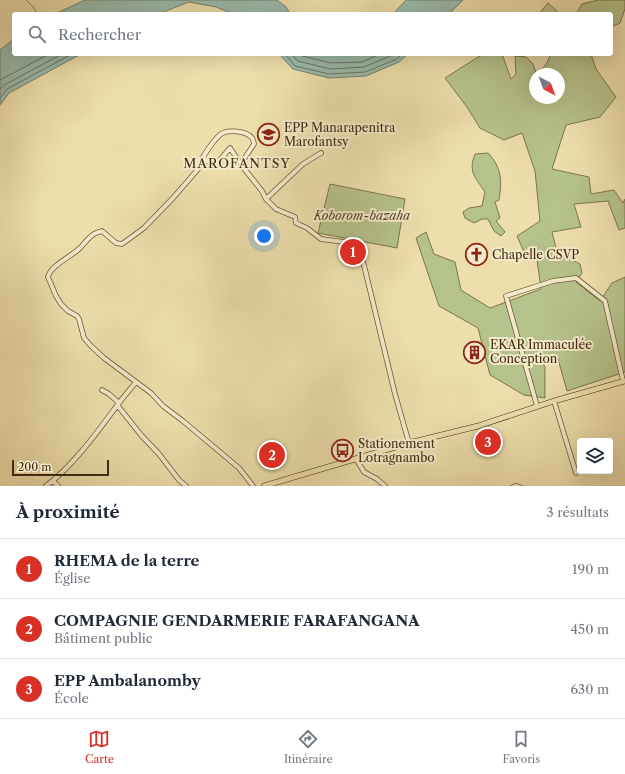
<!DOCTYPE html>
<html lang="fr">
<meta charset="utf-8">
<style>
body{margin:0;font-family:"Libre Caslon Text",serif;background:#f2f2f3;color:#1f2937}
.controls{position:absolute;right:12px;bottom:12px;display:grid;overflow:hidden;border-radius:4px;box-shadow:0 4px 16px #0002}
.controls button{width:36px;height:36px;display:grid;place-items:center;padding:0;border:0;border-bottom:1px solid #e0e1e3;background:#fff;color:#1f2937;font:20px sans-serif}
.compass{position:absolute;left:529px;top:68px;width:36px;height:36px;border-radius:50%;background:#fff;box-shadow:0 4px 16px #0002;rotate:139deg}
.scale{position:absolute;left:12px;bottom:10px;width:97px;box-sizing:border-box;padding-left:4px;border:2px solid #402c0f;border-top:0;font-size:11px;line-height:14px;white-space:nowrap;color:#402c0f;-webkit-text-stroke:3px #f3eac9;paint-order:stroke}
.you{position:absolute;left:264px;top:236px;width:14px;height:14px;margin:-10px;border:3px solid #fff;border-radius:50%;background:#1a73e8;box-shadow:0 0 0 6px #1a73e833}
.badge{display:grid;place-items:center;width:26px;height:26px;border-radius:50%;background:#d93025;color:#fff;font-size:13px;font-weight:700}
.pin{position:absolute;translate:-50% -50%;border:2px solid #fff;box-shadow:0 1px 4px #0006}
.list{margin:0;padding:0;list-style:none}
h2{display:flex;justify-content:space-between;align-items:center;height:52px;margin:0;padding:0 16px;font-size:17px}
h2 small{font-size:13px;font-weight:400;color:#747a83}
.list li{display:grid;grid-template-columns:26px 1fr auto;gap:12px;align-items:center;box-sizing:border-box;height:60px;padding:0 16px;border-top:1px solid #e0e1e3}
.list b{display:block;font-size:15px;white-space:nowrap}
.list p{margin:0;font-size:13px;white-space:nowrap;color:#747a83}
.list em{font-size:13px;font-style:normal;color:#747a83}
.icon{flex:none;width:22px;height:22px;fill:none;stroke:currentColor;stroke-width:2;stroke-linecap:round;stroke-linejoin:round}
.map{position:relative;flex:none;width:625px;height:486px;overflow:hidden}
.search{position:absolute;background:#fff;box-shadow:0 4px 16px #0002;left:12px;right:12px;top:12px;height:44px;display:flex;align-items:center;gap:10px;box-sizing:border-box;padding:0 14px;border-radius:4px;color:#747a83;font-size:15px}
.sheet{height:232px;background:#fff}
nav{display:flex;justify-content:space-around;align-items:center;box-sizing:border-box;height:56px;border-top:1px solid #e0e1e3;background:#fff;font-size:11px;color:#747a83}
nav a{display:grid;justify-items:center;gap:2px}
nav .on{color:#d93025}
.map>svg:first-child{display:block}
</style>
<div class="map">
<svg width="625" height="486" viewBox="0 0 625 486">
<rect width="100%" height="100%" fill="#eddfac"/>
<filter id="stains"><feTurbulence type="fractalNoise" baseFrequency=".005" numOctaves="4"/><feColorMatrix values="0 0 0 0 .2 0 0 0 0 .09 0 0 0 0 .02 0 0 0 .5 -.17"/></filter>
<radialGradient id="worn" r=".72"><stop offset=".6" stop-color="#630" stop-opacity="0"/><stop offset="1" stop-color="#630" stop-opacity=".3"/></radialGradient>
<path fill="#b6c28b" stroke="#7b774d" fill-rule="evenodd" d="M598 0H625V9L620 23 611 27V14H576L582 4Z
M548 3 560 14H539Z
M483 54H502L511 79 516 74 515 56 526 57 533 64 536 73C543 70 549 62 550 54H591L596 69 616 97 600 117 566 125 552 169 589 177 591 194 614 190 623 203 625 199V228L619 230 608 201 574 204 581 227 552 232 557 252 580 264 582 273 576 282 600 301 612 283 625 277V372L567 391 558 359 539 356 545 367V398L524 395 490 375 478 328 439 306 416 238 426 232 434 254 455 262 461 290 490 308 541 289 536 252H524L517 236 540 221 535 171 522 133 504 140 480 128 467 107 445 78ZM535 74H559V98H535Z
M488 153C502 168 502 181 499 200L495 202 500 218 496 221 505 232 501 236 494 231 488 219H482L474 223 465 218 463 212 469 208 482 206 485 192C475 177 468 172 475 154Z
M330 184 405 199 397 248 318 233Z"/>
<path fill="#9abcae" stroke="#76826e" d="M85 0H277L286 7 290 14H234L216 7 189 2 158 14H55Z
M406 0H463L449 14H393Z
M14 39V54H81L9 93 0 105V50Z
M279 54H408L399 62 366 76 329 78 293 69Z"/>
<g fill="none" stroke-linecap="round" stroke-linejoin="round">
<path stroke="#6d745e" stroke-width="1" d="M285 54 295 66 329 74 365 72 397 59 402 54
M291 54 298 61 330 69 364 67 395 54
M300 54 302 56 331 63 362 62 380 54
M0 80 49 54
M0 89 4 85 62 54
M0 98 7 89 72 54"/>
<path stroke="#76826e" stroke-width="1" d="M26 0 34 8 37 14
M510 486 516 483 523 486"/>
<defs>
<path id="minor" d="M206 160 203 157C208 149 214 139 221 134 228 129 247 131 252 138 253 139 254 143 254 144L242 162V166L262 191 266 199 276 209 295 217 296 223 307 228 321 239 359 244 361 246 362 257 395 394 409 443
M242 166 230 148 215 166 206 160 173 198 144 228 122 244 116 243 102 231C101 232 97 232 96 233 89 236 85 243 80 248 72 256 50 266 48 277L56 296 61 304 68 311 77 316 79 319 84 338 92 347 104 358 151 393 163 406 183 421 239 468 253 486
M266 199 303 164 321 153
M102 390 109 394 119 403
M554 401 576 473
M118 406 141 435 159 454 179 480 186 486
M537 406 506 296 553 281 576 278 605 301 623 381
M356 459 364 472 377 479 385 486
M53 481 58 486
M46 486C74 465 98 431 119 403L122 399 136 382"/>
<path id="major" d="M264 486 409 443 478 426 554 401 625 381"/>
</defs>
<use href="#minor" stroke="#6b5936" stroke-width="5.5"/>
<use href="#major" stroke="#402c0f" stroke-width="6"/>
<use href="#minor" stroke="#f3eac9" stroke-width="4"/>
<use href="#major" stroke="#eddfac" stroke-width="5"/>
</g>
<defs>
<symbol id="school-ring" viewBox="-11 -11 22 22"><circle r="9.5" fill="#f3eac9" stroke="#8f2418" stroke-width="1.5"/><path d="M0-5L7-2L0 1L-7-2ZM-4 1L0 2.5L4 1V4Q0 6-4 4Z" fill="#8f2418"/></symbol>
<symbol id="church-ring" viewBox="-11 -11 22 22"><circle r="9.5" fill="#f3eac9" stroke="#8f2418" stroke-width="1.5"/><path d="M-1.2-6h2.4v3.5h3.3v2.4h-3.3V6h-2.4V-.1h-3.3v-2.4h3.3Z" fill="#8f2418"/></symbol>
<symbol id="building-ring" viewBox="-11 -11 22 22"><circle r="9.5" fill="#f3eac9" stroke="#8f2418" stroke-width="1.5"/><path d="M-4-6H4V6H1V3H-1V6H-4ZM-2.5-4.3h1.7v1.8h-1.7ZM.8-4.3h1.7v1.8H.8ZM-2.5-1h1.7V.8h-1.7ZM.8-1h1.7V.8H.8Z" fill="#8f2418"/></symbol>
<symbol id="bus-ring" viewBox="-11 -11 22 22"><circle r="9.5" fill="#f3eac9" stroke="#8f2418" stroke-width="1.5"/><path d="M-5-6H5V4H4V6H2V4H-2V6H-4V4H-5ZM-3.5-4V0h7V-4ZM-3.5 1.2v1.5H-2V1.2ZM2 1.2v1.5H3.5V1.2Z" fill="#8f2418"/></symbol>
</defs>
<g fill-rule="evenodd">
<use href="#school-ring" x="256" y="122" width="25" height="25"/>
<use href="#church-ring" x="464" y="242" width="25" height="25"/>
<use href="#building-ring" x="462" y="340" width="25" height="25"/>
<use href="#bus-ring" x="330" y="438" width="25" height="25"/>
</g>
<g text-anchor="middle" stroke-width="4" stroke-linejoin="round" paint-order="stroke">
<g font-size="12" fill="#402c0f" stroke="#f3eac9" text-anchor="start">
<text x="284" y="132">EPP Manarapenitra<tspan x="284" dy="14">Marofantsy</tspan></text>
<text x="492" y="259">Chapelle CSVP</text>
<text x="490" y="349">EKAR Immaculée<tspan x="490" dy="14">Conception</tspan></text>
<text x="358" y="448">Stationement<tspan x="358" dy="14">Lotragnambo</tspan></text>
</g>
<g font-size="12" font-style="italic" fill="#584a28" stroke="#f3eac9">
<text x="362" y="220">Koborom-bazaha</text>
</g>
<g font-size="13" letter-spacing="1" fill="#402c0f" stroke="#f3eac9">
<text x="237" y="168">MAROFANTSY</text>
</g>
</g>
<rect width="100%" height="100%" filter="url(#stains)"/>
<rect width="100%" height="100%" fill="url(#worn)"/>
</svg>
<div class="controls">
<button><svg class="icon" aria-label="layers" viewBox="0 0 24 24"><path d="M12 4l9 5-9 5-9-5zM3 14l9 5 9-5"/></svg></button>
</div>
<svg class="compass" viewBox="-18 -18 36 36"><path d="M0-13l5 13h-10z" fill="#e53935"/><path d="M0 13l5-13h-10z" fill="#747a83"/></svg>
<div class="scale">200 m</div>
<div class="you"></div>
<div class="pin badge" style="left:353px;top:252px">1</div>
<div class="pin badge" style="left:272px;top:455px">2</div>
<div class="pin badge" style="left:488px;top:442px">3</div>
<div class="search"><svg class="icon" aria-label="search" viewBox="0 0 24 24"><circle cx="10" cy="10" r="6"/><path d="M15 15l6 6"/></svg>Rechercher</div>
</div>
<section class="sheet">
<h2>À proximité<small>3 résultats</small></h2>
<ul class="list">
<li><span class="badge">1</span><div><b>RHEMA de la terre</b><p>Église</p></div><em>190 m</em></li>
<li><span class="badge">2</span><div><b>COMPAGNIE GENDARMERIE FARAFANGANA</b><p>Bâtiment public</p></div><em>450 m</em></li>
<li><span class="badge">3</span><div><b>EPP Ambalanomby</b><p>École</p></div><em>630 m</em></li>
</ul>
</section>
<nav>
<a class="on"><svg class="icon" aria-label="map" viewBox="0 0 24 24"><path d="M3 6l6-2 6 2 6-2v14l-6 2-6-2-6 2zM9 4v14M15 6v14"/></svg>Carte</a>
<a><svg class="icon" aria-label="directions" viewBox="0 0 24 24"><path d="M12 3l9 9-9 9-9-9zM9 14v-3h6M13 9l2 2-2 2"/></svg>Itinéraire</a>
<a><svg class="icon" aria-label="saved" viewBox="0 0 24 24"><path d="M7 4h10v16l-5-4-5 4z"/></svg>Favoris</a>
</nav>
